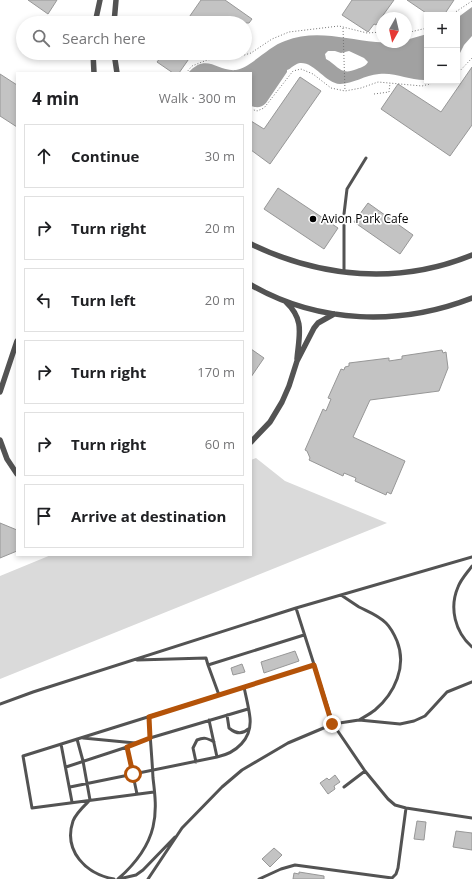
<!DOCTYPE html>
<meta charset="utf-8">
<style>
body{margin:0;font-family:"Open Sans",sans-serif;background:#f2f2f2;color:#202124}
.controls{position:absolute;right:12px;top:12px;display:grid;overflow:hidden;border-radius:0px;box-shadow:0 2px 6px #0003}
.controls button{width:36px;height:36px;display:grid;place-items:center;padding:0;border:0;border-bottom:1px solid #e0e0e0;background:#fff;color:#202124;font:20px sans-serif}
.compass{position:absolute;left:376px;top:12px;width:36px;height:36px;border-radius:50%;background:#fff;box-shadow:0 2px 6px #0003;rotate:188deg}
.stop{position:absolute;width:12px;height:12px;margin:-9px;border:3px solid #b45309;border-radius:50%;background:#fff}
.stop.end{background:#b45309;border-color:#fff;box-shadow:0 1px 4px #0008}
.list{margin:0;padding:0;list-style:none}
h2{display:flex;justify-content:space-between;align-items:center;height:52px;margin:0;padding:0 16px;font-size:17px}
h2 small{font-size:13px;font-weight:400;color:#757577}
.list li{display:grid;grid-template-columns:26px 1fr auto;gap:12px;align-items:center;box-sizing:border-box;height:64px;margin:0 8px 8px;padding:0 8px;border:1px solid #e0e0e0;border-radius:0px}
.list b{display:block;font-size:15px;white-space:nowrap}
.list em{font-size:13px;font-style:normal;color:#757577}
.icon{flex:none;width:22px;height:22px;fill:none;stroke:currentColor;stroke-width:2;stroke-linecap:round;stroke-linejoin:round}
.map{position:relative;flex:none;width:472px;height:879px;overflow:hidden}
.search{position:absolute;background:#fff;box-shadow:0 2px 6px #0003;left:16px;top:16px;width:236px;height:44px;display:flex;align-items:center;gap:10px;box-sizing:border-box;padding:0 14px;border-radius:22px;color:#757577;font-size:15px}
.panel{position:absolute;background:#fff;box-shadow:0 2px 6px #0003;left:16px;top:72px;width:236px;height:484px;border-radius:0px}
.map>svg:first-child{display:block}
</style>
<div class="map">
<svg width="472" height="879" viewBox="0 0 472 879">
<rect width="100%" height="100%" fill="#fff"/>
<path fill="#dadada" d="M256 458 285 481 387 523 0 679V576L51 555H251V460Z"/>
<path fill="#a1a1a1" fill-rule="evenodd" d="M472 7V36L464 45 457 59V18Z
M427 34V80C410 81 396 72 379 74 365 75 353 84 340 84 325 83 315 62 300 63 294 64 291 69 287 70V72L266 103C261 108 257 108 251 106V73H188C207 52 217 72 236 70 250 68 269 46 285 41 315 29 345 39 376 42 385 43 396 42 406 42V40ZM328 51H335L341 53 349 51 364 58 368 62C366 66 362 67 357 69 340 76 339 66 326 59L325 54Z"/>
<path fill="#c3c3c3" stroke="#979797" d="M28 0H57L48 14Z
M201 0H225L252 19 249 23H185Z
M352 0H394L376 25 374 24 368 32 342 15Z
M407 0H454L444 15H429Z
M164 53H193L179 73H173L157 62Z
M472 67V125L450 156 381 109 398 84 441 112Z
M0 74 17 85V127L0 116Z
M300 77 321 91 270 164 251 150V121L264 129Z
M278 188 338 228 324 249 264 209Z
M368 203 413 235 400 254 354 222Z
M251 349 264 358 251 377Z
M442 350 443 353 446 352 448 368 439 391 370 400 353 437 405 461 391 494 387 492 386 495 355 481 356 478 344 473 343 476 309 460 310 458 307 451 305 450 323 409 326 411 331 399 328 398 341 369 344 370 345 367 349 366V363L389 358V361L402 359V356Z
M0 523 17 530V551L0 558Z
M295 651 299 661 264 673 261 662Z
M242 664 245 672 233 675 231 668Z
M335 775 340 782 334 786 335 789 328 794 320 783 327 778 329 780Z
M417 821 426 822 424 840 414 839Z
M456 831 472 833V850L453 847Z
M274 848 282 855 270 867 262 859Z
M299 872 324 876V879H293L294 873 299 874Z"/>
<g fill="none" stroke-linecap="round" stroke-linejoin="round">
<path stroke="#757575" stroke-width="1" stroke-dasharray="1 2" stroke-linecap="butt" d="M451 15 472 1
M343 28 345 91
M406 33 427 28
M186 73 192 66 207 60 241 56 251 53 272 39 289 32 339 26 367 33 382 32
M457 74 472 58
M374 94 389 92 390 83
M251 109 257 111 264 108 293 71 301 69 313 74 331 88 345 91 361 88 378 82 422 86 441 81"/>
<path stroke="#535353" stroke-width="3" d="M344 272V214L347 189 366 158
M472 566C467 573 461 579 458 587 449 608 455 632 472 647
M341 595C347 599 353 603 359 607 369 612 378 615 386 623 391 628 394 634 397 641 407 666 395 693 375 710 370 714 364 717 359 720
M296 608 333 724 365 771 388 799 395 805 406 808 472 818
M137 660 206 658 208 665
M219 695 208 665 304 635
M0 704 33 692 296 608 472 557
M227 715 229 728C235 733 242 735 248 729
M209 720 217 757
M83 738 135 743
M77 739 83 761 90 800C84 806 76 813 73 821 63 851 86 874 114 879
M61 744 72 802
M127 747 137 794
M196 762 193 748 197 740C204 737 207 738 214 742
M66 767 127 747 150 738 248 709
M70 787 217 757C236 753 252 739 250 718 249 708 246 697 244 687
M344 787 365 771
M154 792 32 808 23 756 314 665
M118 879C134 865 148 848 153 827 157 811 155 794 153 778 152 757 150 737 149 717
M119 879 136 875 143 870 175 837
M148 879 182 828 222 787 242 770 288 743 333 724 359 720 400 724 414 721 425 716 447 692 472 682
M259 879 281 869 295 865 392 878 396 874 398 868 406 808"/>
<path stroke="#535353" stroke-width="5.5" d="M95 23 100 0
M114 23 116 0
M93 53 94 73
M114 53 117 73
M251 244C321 278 399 285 472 255
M251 285C319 324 400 326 472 298
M286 302C305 320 299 335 297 359
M0 392 17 341
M0 440 7 459 17 474
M251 442 270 422 282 402 289 386 297 361 314 328 318 323 334 314"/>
</g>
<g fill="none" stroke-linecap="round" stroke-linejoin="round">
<path stroke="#b45309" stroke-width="5" d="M133 774 127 747 150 738 149 717 314 665 332 724"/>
</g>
<circle fill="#000" stroke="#fff" stroke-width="1.5" cx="313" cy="219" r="4"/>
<g text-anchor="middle" stroke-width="3.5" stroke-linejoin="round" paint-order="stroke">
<g font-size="12" fill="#000" stroke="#fff" text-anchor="start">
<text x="321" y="223">Avion Park Cafe</text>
</g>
</g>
</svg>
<div class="controls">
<button>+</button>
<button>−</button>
</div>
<svg class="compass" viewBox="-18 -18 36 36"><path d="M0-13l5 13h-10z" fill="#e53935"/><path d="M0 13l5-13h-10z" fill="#757577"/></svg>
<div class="stop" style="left:133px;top:774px"></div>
<div class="stop end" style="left:332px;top:724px"></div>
<div class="search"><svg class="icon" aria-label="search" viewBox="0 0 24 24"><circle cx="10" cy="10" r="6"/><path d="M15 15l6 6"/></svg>Search here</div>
<section class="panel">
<h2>4 min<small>Walk · 300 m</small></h2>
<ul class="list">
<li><svg class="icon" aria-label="ahead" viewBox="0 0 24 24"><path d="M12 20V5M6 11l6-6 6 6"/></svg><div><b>Continue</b></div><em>30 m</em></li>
<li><svg class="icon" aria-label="right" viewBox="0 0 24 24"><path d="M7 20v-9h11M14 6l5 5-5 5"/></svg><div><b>Turn right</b></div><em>20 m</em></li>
<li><svg class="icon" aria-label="left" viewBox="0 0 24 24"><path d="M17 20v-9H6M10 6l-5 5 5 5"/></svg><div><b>Turn left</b></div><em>20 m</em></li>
<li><svg class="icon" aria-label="right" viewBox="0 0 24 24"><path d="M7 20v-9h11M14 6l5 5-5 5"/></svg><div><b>Turn right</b></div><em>170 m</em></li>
<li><svg class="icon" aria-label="right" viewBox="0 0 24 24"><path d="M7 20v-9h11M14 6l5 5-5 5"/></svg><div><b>Turn right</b></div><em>60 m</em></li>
<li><svg class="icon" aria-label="arrive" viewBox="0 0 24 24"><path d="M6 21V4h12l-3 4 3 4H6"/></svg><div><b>Arrive at destination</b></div></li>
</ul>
</section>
</div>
